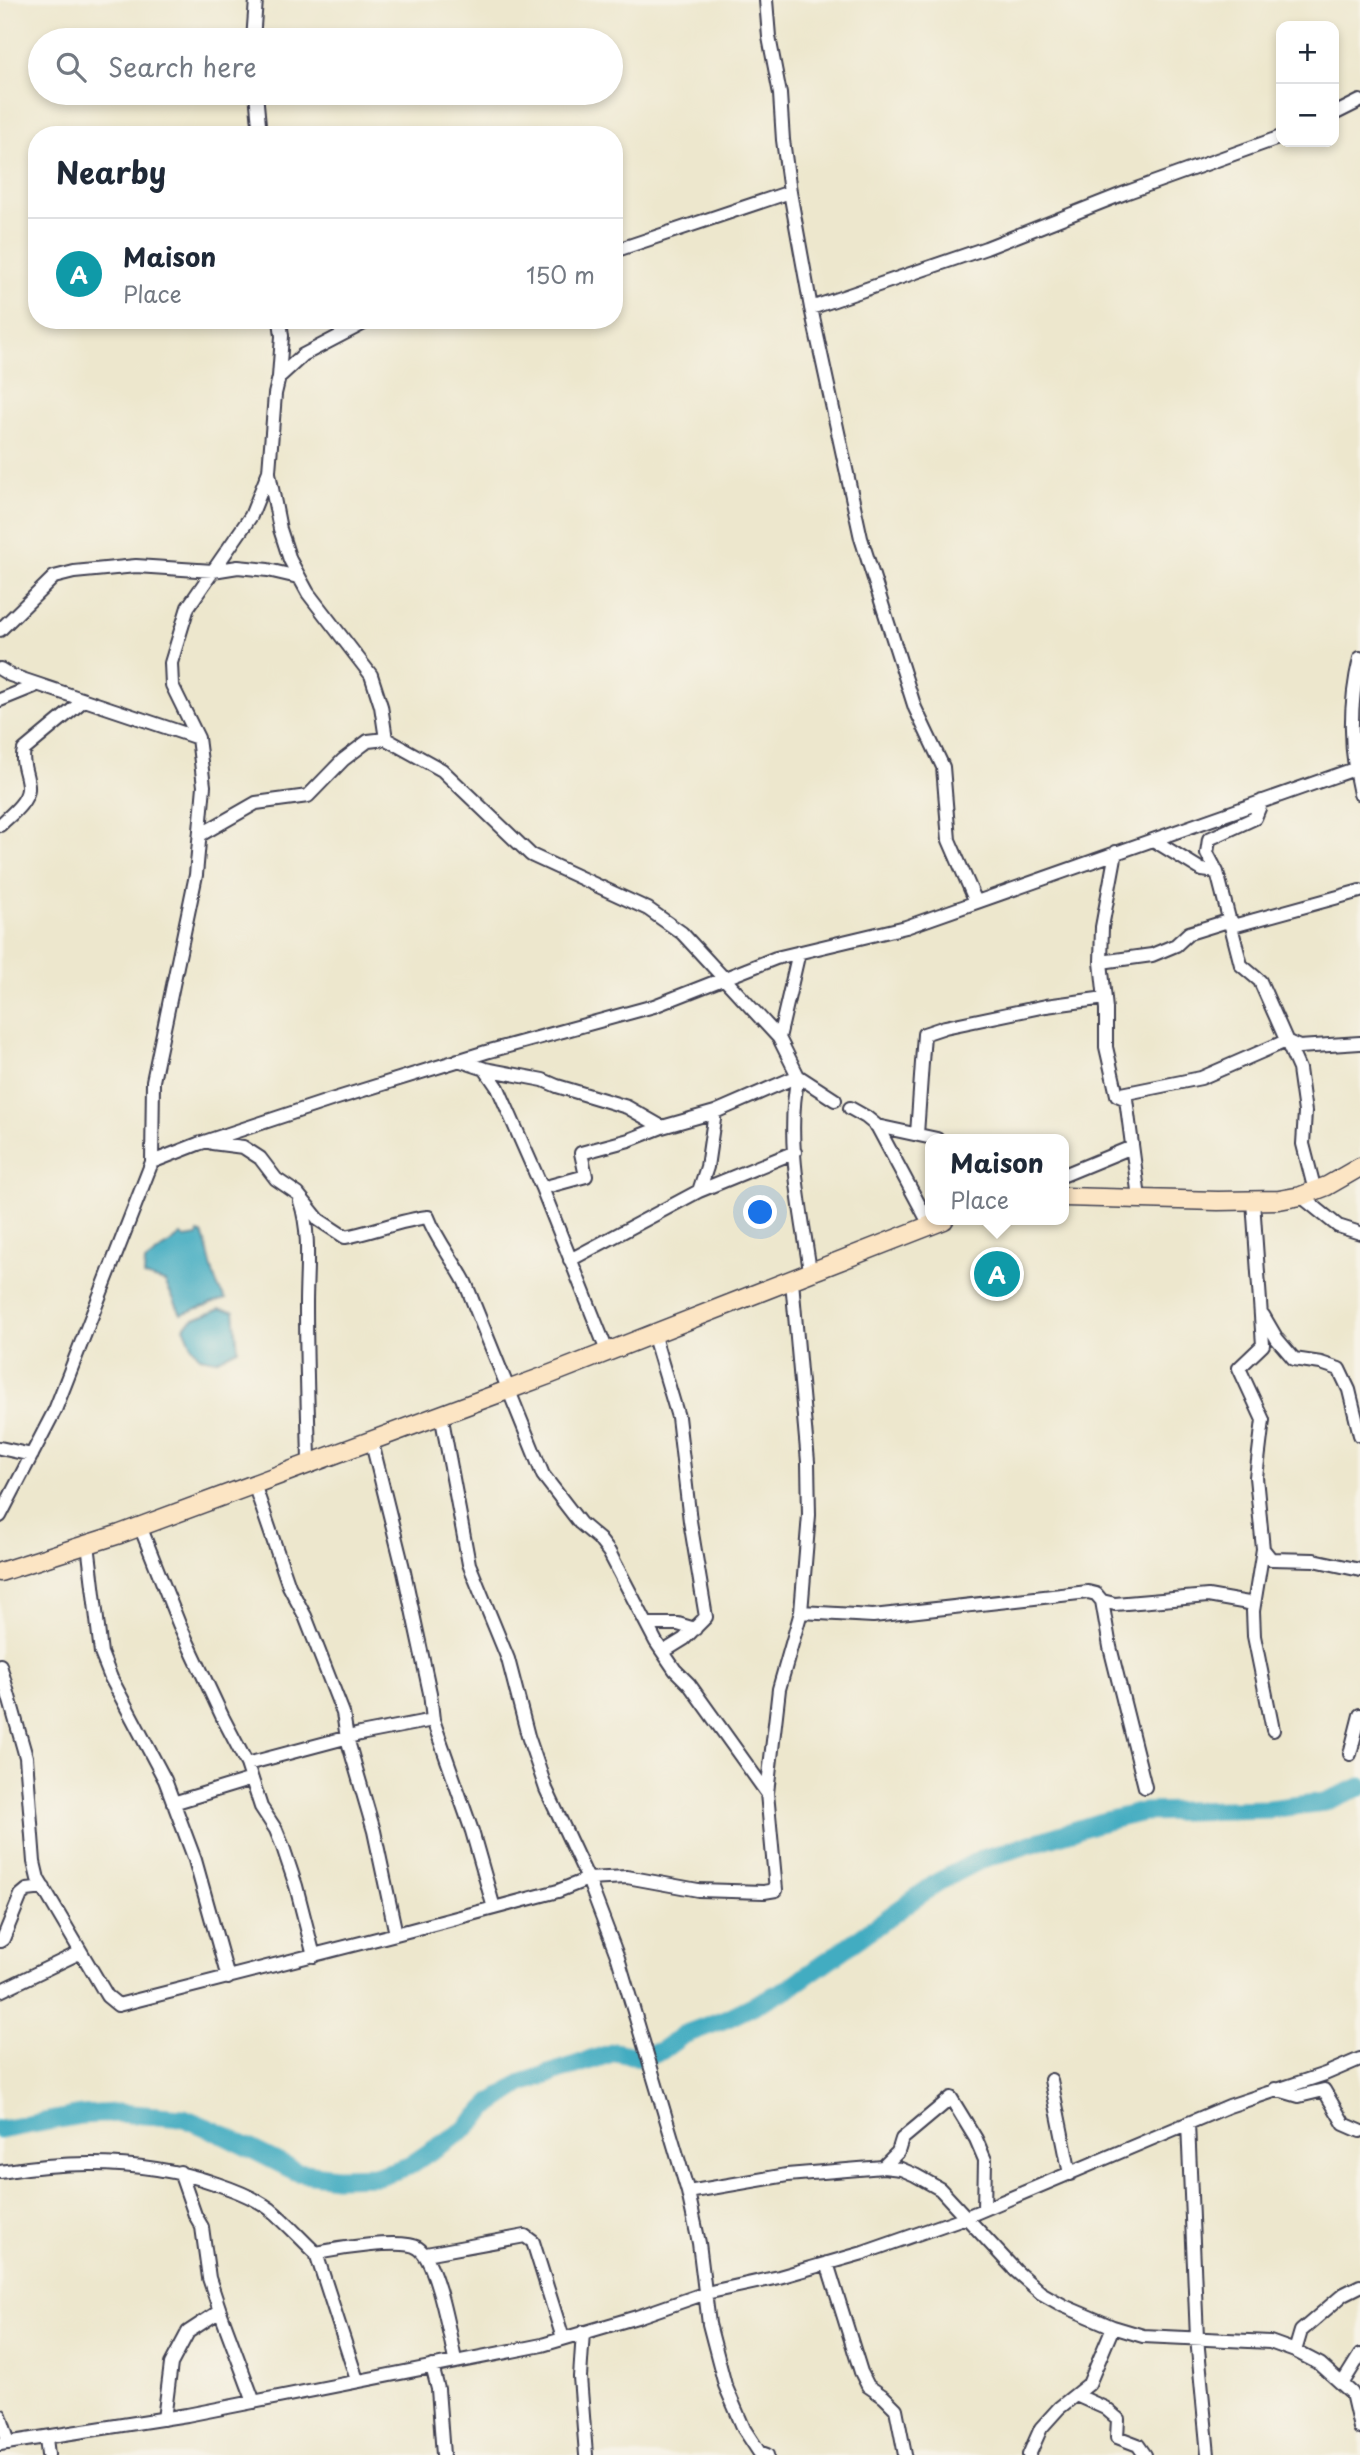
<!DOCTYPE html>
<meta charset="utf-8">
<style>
body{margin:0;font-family:"Playpen Sans",sans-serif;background:#f6f6f7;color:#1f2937}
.controls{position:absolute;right:21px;top:21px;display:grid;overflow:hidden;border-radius:14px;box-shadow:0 4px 10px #0003}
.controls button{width:63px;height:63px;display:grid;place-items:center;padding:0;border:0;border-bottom:2px solid #e0e1e3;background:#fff;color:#1f2937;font:35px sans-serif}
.you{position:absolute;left:761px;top:1213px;width:24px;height:24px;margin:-18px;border:5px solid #fff;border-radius:50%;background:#1a73e8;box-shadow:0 0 0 10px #1a73e833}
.badge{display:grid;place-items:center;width:46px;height:46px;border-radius:50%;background:#c8321e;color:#fff;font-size:23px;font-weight:700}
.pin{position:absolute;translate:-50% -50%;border:4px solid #fff;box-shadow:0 2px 7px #0006}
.popup{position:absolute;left:925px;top:1134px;width:144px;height:91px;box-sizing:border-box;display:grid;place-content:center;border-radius:14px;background:#fff;filter:drop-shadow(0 2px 5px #0005);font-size:23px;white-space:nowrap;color:#747a83}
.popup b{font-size:26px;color:#1f2937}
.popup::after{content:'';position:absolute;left:50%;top:100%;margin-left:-14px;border:14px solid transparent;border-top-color:#fff}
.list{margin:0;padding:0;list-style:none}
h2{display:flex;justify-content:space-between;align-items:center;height:91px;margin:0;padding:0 28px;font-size:30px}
h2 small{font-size:23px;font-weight:400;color:#747a83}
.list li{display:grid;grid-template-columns:46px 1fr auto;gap:21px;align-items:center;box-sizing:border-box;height:112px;padding:0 28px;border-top:2px solid #e0e1e3}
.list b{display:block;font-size:26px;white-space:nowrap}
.list p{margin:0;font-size:23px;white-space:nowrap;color:#747a83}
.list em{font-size:23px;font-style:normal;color:#747a83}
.icon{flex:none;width:38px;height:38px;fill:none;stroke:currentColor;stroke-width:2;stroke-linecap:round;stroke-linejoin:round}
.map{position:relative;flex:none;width:1360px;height:2455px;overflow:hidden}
.search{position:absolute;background:#fff;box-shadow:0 4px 10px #0003;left:28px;top:28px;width:595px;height:77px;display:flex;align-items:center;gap:18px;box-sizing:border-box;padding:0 24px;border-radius:38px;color:#747a83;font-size:26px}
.panel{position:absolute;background:#fff;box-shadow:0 4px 10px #0003;left:28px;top:126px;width:595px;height:203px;border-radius:28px}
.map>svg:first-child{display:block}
</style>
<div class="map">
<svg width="1360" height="2455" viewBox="0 0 1360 2455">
<rect width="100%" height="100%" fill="#f7f3e8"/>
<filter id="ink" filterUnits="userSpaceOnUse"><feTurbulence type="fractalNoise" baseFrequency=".0143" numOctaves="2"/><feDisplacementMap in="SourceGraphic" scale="14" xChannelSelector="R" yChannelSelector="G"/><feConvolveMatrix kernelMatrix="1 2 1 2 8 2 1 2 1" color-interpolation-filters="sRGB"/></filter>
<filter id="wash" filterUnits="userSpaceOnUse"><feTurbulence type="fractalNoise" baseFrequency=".00686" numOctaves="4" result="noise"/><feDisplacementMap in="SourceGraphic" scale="28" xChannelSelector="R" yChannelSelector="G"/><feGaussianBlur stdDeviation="1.57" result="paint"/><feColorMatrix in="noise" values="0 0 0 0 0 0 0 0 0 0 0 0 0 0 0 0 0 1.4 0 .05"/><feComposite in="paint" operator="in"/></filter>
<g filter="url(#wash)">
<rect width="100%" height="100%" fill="#ede7cd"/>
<path fill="#42acc1" stroke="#32677e" stroke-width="2" d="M198 1233 202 1234C212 1255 210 1281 226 1299L181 1314 165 1282 144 1276 145 1262 181 1235 185 1238 197 1236Z
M220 1309 234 1311 238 1349 216 1360 200 1357 192 1346 184 1327 193 1319Z"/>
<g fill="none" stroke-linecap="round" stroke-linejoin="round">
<path stroke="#42acc1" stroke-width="19" d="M0 2130 81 2115 117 2113 184 2118 215 2131 297 2172 336 2177 378 2176 409 2166 431 2151 463 2131 492 2103 522 2083 615 2052 640 2057 661 2051 683 2035 728 2018 789 1988 938 1882 982 1859 1098 1823 1143 1812 1269 1809 1324 1802 1360 1787"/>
</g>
</g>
<g filter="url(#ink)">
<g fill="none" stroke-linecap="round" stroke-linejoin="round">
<defs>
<path id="street" d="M766 0 769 37 780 94 783 140 790 192 811 308 861 538 915 708 943 767 949 840 976 902
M253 40 256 0
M256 93 260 135
M1334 114 1360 101
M614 251 790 192
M811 308 986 248 1125 193 1281 137
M279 377 303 355 370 320
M269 473 280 529 290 560 308 593 371 675 381 706 386 739
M0 630 54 577 74 572 136 566 213 571 238 567 268 570 298 577
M1360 658C1349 704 1349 748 1360 794
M0 669 10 675 198 738
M0 700 37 685
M1262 801 1255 818 1209 839 1207 853 1217 872 1241 965 1260 981 1299 1069 1305 1112 1303 1144 1315 1191
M0 825C9 816 27 803 28 789 29 776 20 764 24 750L84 700
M200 835 256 803 308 796 343 760 360 747 368 741 386 739 442 770 531 855 648 909 682 933 779 1038 798 1076 835 1100
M1153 840 1202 870 1217 872
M1116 852 1102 927 1101 962 1106 1009V1047L1117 1095 1126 1099 1139 1198
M1233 926 1360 891
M1101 962 1152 955 1176 945 1189 933 1231 920
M779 1038 799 952
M458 1060 485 1069 543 1080 557 1086 627 1107 662 1127
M485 1069 498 1088 542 1188 607 1351
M798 1076C785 1139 801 1208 810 1271
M1117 1095 1201 1078 1286 1041 1299 1047 1360 1043
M850 1108 866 1117 877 1126 930 1225
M877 1126 937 1139
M917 1134 924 1034 945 1027 1046 1006 1105 998
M212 1143 243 1147 260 1158 276 1179 298 1194 319 1220 345 1237C373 1232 400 1220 428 1217 437 1241 453 1259 465 1282L543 1475 580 1523 599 1539 609 1552 656 1642 675 1670 689 1684 767 1793
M152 1162 153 1081 196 875 204 786 198 738 172 685 171 663 188 607 251 516 269 471 275 394 279 377 282 336 280 320
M1064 1175 1132 1147
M542 1188 586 1176 581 1153 629 1140 662 1127 715 1112 798 1076
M699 1191 707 1167 715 1112
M1301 1196 1338 1226 1360 1233
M300 1201C311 1234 306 1271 306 1304 306 1357 308 1410 309 1463
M1253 1201 1263 1345 1239 1368 1263 1420 1256 1477 1263 1549 1271 1559 1314 1560 1360 1570
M570 1260 699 1191 795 1152
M1263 1315 1277 1339 1294 1359 1321 1363 1339 1369 1349 1390 1360 1435
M653 1333 678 1417 690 1521 706 1617 684 1639 663 1652
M441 1414 469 1564 508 1659 528 1736 546 1789 588 1879 618 1958 688 2192 699 2243 709 2324 725 2385 744 2429 759 2452 767 2455
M371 1439 404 1572 430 1693 433 1720 472 1831 494 1908
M0 1448 32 1455
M254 1484 289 1586 305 1616 343 1713 347 1738 374 1831 396 1934
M0 1516 55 1410 152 1162 198 1144 331 1100 486 1052 654 1006 776 958 906 927 1360 767
M140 1526 179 1624 223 1718 247 1764 261 1807 276 1830 283 1847 296 1886 314 1956
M88 1544 101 1653 111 1678 165 1780 195 1860 228 1978
M1263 1549 1253 1611 1254 1636 1273 1730
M1102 1601 1110 1647 1145 1787
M801 1612 873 1616 1088 1592 1096 1594 1102 1601 1115 1604 1208 1596 1254 1604
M648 1624H678L695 1629
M0 1665 26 1757 34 1862 38 1879 107 1996 118 2005 396 1934 558 1891 588 1879 627 1877 698 1890 764 1892 776 1890 767 1793 779 1689 801 1612 809 1515 808 1462 792 1281
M1350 1754 1360 1715
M247 1764 360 1734 433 1720
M173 1803 252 1779
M0 1941 3 1939 21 1895 27 1890 44 1888
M0 1991 81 1952
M1051 2080 1070 2174
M1275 2089 1299 2096 1324 2090 1344 2124 1360 2131
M1188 2123 1197 2338 1208 2455
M883 2167 898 2152 902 2139 951 2098 976 2139 985 2160 984 2209
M0 2172C72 2160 147 2160 217 2184 235 2190 254 2197 270 2209 286 2222 301 2239 316 2253 336 2249 403 2238 418 2248 437 2260 450 2337 455 2360
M180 2172 195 2215 202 2227 209 2278 220 2311 254 2402
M688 2192 787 2175 883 2167 901 2169 915 2175 940 2189 1016 2271 1041 2293 1064 2306 1113 2327 1143 2336 1270 2342 1295 2351 1320 2364 1352 2393 1360 2428
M316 2253 357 2380
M426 2254 525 2236 533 2242 563 2338
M827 2263 861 2372 868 2386 884 2397 896 2409 905 2455
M583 2332 580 2377 586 2455
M1295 2351 1301 2331 1344 2294 1360 2286
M432 2366 438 2389 443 2455
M1342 2384 1360 2355
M1076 2395 1105 2408 1118 2419 1117 2437 1138 2445 1145 2455
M0 2415 9 2443
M164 2419 171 2364 188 2332 220 2311
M46 2438 48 2455
M0 2444 187 2415 542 2345 637 2317 706 2293 779 2277 863 2253 966 2217 1229 2106 1325 2074 1360 2059
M1029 2455 1041 2428 1059 2408 1089 2384 1113 2327"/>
<path id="secondary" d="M1064 1197 1218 1201 1279 1200 1301 1196 1327 1186 1360 1167
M0 1572 120 1534 551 1374 944 1220"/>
</defs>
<use href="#street" stroke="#404051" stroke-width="16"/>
<use href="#secondary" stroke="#404051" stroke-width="21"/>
<use href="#street" stroke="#fff" stroke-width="12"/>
<use href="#secondary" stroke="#fce5c4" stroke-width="18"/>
</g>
</g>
</svg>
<div class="controls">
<button>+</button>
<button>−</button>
</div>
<div class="you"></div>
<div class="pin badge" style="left:997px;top:1274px;background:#0f9aa8">A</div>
<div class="popup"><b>Maison</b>Place</div>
<div class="search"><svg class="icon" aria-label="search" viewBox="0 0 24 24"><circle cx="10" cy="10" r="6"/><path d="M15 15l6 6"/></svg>Search here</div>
<section class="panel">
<h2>Nearby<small></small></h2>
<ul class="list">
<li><span class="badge" style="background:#0f9aa8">A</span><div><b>Maison</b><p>Place</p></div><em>150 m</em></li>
</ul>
</section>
</div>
